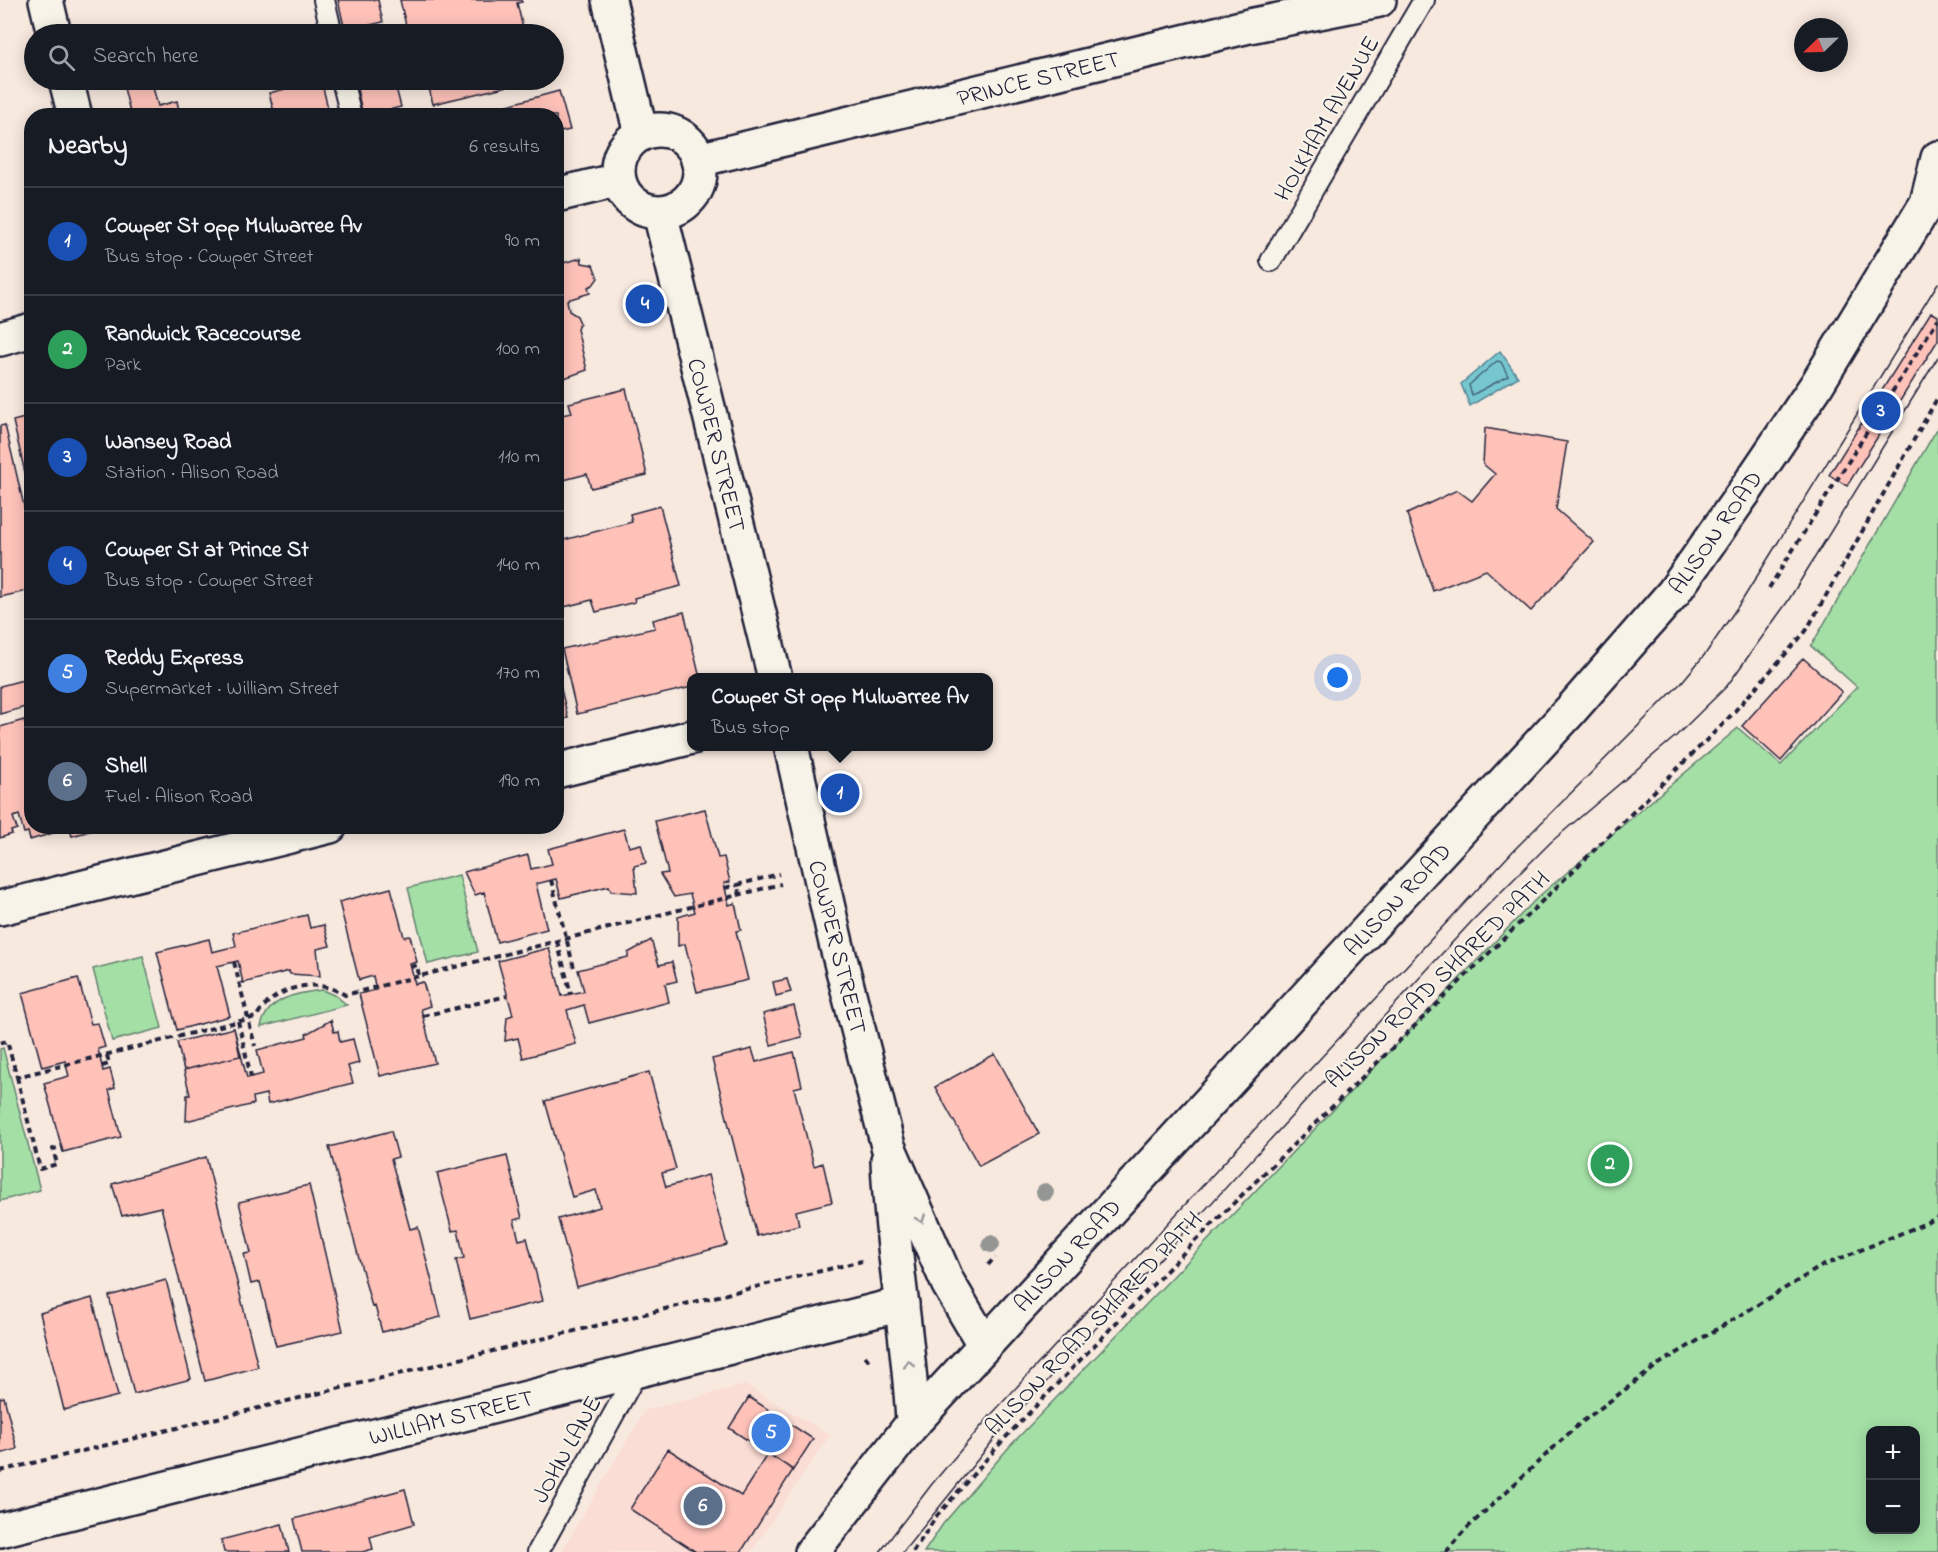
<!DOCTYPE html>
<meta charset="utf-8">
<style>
body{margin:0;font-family:"Indie Flower",sans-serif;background:#242831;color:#f1f3f6}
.controls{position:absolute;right:18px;bottom:18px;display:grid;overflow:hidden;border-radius:12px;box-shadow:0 3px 15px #0003}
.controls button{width:54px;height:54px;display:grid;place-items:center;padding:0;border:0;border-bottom:2px solid #363941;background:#171b24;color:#f1f3f6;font:30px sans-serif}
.compass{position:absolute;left:1794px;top:18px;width:54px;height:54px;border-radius:50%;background:#171b24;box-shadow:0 3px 15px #0003;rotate:247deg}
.you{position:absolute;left:1338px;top:678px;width:21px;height:21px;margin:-15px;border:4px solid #fff;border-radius:50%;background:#1a73e8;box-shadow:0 0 0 9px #1a73e833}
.badge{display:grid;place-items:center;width:39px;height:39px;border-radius:50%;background:#d93025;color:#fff;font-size:20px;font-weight:700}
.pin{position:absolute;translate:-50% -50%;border:3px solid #fff;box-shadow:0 2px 6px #0006}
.popup{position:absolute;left:687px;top:673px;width:306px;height:78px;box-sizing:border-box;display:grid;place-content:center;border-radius:12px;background:#171b24;filter:drop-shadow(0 2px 4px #0005);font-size:20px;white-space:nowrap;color:#9ea1a6}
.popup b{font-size:22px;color:#f1f3f6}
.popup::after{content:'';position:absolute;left:50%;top:100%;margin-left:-12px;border:12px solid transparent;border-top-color:#171b24}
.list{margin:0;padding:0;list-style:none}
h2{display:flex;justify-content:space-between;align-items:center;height:78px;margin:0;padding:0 24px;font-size:26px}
h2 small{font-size:20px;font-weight:400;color:#9ea1a6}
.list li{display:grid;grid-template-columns:39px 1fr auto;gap:18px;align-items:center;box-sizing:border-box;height:108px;padding:0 24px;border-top:2px solid #363941}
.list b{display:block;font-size:22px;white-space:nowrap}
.list p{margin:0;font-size:20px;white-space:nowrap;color:#9ea1a6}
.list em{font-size:20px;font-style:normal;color:#9ea1a6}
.icon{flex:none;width:33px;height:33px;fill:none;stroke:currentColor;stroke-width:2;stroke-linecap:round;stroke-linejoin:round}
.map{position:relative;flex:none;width:1938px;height:1552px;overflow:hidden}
.search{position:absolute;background:#171b24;box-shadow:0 3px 15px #0003;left:24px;top:24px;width:540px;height:66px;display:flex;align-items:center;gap:15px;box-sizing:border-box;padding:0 21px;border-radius:33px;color:#9ea1a6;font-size:22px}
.panel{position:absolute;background:#171b24;box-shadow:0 3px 15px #0003;left:24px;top:108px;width:540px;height:726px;border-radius:24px}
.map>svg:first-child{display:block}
</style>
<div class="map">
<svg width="1938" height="1552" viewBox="0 0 1938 1552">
<rect width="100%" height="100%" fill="#f8e9df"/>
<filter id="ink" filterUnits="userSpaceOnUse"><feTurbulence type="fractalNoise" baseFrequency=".0167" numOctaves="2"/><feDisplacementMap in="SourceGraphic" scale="12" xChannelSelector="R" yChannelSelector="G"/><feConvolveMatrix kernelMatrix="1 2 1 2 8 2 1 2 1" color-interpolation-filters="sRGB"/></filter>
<g filter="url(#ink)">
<path fill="#faddd4" d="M745 1385 830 1435 751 1552H561L645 1410Z"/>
<path fill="#a4e0a6" stroke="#638170" stroke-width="1.5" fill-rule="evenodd" d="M1938 427V1552H924L943 1524 1010 1446 1538 897 1738 728 1781 765 1857 687 1811 646ZM1916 1430V1530H1870V1430Z
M459 875 478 952 428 964 408 888Z
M143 956 162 1028 112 1041 93 969Z
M322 990 336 996 347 1005 261 1027C267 998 296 993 322 990Z
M3 1048 40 1190 0 1201V1049Z"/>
<path fill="#77c7d0" stroke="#558594" stroke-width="1.5" d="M1500 351 1518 377 1470 406 1461 384Z"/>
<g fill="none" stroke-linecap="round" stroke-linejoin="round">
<path stroke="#446477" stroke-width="1.5" d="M1497 361 1501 362 1508 376 1472 395 1469 385Z"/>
</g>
<path fill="#fec2b9" stroke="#22223b" stroke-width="1.5" d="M338 0H378L383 22 345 31Z
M400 0H521L522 2 517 3 524 32 513 34H408Z
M122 80H151L158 106 177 101 180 116H131Z
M321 80 330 116H275L269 93Z
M355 80H394L401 107 363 116Z
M427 80H534L433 104Z
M559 91 570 130 556 133V116H467Z
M581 258 582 263 593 265 598 278 593 285 588 287 590 293 567 300 569 311 577 316 580 323 577 329 587 370 556 381V265Z
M1931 312 1938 316V340L1847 486 1829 475Z
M626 389 647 475 591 488 587 474 556 482V416L572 413 569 403Z
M32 416V503L13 421Z
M5 425 32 540V590L0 597V426Z
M1485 428 1567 442 1556 509 1594 542 1531 611 1486 570 1433 591 1407 514 1457 490 1472 501 1495 474 1483 464Z
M660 506 681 586 634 598 635 602 596 612 592 600 556 609V542L632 522 630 514Z
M684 612 700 678H692V687L577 714 562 649 655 628 653 620Z
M32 649V671L26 650Z
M1803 658 1842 692 1781 761 1742 726Z
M23 680 29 706 0 714V686Z
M560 685 568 718 556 721V686Z
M24 720 28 732 32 731V826H62L63 830 30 840 28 832 24 833 19 815 13 817 17 829 11 831 12 834 0 838V727Z
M705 809 718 858 724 857 730 882 724 883 725 888 729 905 735 903 741 930 736 931 748 980 697 992 685 944 678 946V917L695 912 690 894 674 897 660 874 668 873 655 821Z
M69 826H107L72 836Z
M624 829 629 847 641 844 646 863 634 866 637 893 611 891 609 886 561 898 556 879 536 884 547 929 497 942 484 892 475 895 464 872 528 855 531 869 552 864 548 849Z
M391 888 404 937 410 936 417 962 410 964 415 984 423 982 430 1006 421 1009 435 1063 380 1076 359 994 376 990 373 976 359 980 339 902Z
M307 915 310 928 324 925 330 946 317 949 320 976 290 974 289 971 243 983 238 961 217 966 230 1016 177 1030 157 952 209 939 212 952 236 946 233 933Z
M651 940 659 965 672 962 677 981 665 984 669 1002 589 1023 584 1005 567 1010 576 1044 523 1058 518 1038 505 1041 507 1017 513 1015 498 961 549 948 562 996 584 991 578 970 628 957V953Z
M78 978 91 1024 98 1023 105 1047 98 1049 103 1071 110 1069 115 1088 109 1090 121 1137 63 1152 44 1083 69 1076 65 1061 42 1067 22 993Z
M787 979 791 992 776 996 773 982Z
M794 1006 802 1037 771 1045 763 1014Z
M331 1020 334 1032 338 1031 340 1042 353 1039 359 1063 348 1066 353 1083 268 1104 266 1094 253 1097 254 1104 186 1121 187 1095H190L177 1042 234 1028 247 1078 263 1074 257 1050 307 1037 306 1034Z
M234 1028 240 1056 184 1070 177 1042Z
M752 1049 756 1062 794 1052 802 1086 794 1088 814 1166 823 1163 832 1202 796 1211 799 1225 757 1236 712 1059Z
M995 1054 1039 1134 979 1166 935 1087Z
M649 1072 676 1169 662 1173 666 1187 708 1175 727 1245 577 1287 558 1219 600 1207 596 1190 572 1197 545 1101Z
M391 1131 398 1157 391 1159 410 1229 418 1227 441 1317 382 1332 375 1306 372 1307 329 1147Z
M507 1156 522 1218 514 1220 519 1240 527 1238 543 1301 470 1319 456 1260 464 1258 458 1230 452 1231 437 1173Z
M206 1157 258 1367 205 1381 161 1207 122 1216 112 1184Z
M309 1185 343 1331 276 1346 260 1282 251 1284 244 1254 251 1253 239 1202Z
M166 1280 191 1379 134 1394 109 1296Z
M92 1298 118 1396 64 1410 40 1313Z
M4 1397 17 1449 0 1454V1398Z
M749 1397 813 1439 793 1470 729 1428Z
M668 1449 741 1496 768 1453 793 1470 741 1552H696L630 1509Z
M405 1489 414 1524 370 1537 373 1549 362 1552H302L294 1519Z
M282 1524 289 1552H224L221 1540Z"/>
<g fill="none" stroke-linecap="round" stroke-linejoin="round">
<defs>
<path id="service" d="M324 0 332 34
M342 80 351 116
M1271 261 1424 0
M538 1552 638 1370"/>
<path id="minor" d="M46 0 54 34
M66 80 75 116
M698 160 1249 26 1379 0
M556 195 618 180
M0 339 32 330
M556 771 692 737
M0 908 330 826
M0 1530 902 1304"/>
<path id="secondary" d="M609 0 641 134
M618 171a41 41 0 1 1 82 0a41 41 0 1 1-82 0Z
M660 213 775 678
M791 746 836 943 888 1146 948 1283 984 1344
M888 1160C891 1248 909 1335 913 1423"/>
<path id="primary" d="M1927 203 1938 158
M812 1552 913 1423 1570 711 1674 592 1747 488 1816 386 1927 203 1938 190"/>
</defs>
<use href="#service" stroke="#22223b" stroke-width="24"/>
<use href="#minor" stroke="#22223b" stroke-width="38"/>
<use href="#secondary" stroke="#22223b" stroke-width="38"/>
<use href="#primary" stroke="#22223b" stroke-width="38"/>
<path stroke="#22223b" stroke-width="4" stroke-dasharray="6 4.5" stroke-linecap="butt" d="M1769 588 1938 319
M551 880 574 968
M725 888 737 885
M740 895 737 885 779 874
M557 941 571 994
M234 962 255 1046
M411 967 417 965 419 976
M423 1016 507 996
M238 1021 251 1077
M0 1043 7 1041 17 1077 256 1017C274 987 315 976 345 995L781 884
M102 1066 109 1064 107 1055
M17 1077 40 1169 57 1164 53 1149 62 1147
M988 1265 995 1257
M865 1356 871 1364
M0 1471 862 1261
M913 1552 936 1517 1005 1438 1196 1240 1725 722 1806 631 1938 397
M1446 1552 1464 1531 1578 1425 1659 1364 1822 1266 1938 1218"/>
<use href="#service" stroke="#f7f3e8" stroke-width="20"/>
<use href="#minor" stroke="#f7f3e8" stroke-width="33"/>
<use href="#secondary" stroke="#f7f3e8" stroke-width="33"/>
<use href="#primary" stroke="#f7f3e8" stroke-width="33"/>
<path stroke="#22223b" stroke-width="1.5" d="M880 1552 932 1484 989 1417 1290 1091 1514 850 1681 683 1706 653 1743 599 1938 283
M903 1552 1000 1432 1473 920 1551 842 1676 736 1727 686 1788 601 1938 357"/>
</g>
<g fill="#949694">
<circle cx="1045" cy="1192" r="9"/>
<circle cx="991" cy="1244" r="9"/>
</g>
<defs><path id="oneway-chevron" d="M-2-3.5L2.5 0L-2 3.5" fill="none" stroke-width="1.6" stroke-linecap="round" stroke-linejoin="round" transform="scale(1.5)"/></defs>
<g stroke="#97959a">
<use href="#oneway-chevron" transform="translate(921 1219) rotate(69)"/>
<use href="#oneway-chevron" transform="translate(909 1364) rotate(-96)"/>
</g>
</g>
<g text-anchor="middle" stroke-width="4.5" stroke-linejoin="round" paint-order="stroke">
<g font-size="24" fill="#22223b" stroke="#f7f3e8">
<text transform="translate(1038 78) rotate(-14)" y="8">PRINCE STREET</text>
<text transform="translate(1326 118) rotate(-60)" y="8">HOLKHAM AVENUE</text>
<text transform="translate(717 445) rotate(76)" y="8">COWPER STREET</text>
<text transform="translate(1715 532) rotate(-55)" y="8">ALISON ROAD</text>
<text transform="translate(1397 899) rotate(-47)" y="8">ALISON ROAD</text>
<text transform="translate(838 947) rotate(76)" y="8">COWPER STREET</text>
<text transform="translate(1437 979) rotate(-44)" y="8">ALISON ROAD SHARED PATH</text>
<text transform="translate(1067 1255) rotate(-47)" y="8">ALISON ROAD</text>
<text transform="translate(1093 1323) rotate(-46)" y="8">ALISON ROAD SHARED PATH</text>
<text transform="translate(451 1417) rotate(-14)" y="8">WILLIAM STREET</text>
<text transform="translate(566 1449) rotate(-61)" y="8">JOHN LANE</text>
</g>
</g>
</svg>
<div class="controls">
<button>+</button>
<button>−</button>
</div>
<svg class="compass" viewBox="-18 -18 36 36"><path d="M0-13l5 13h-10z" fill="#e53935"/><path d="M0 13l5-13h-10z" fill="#9ea1a6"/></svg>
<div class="you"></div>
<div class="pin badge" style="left:840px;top:793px;background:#1a4fb4">1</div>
<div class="popup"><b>Cowper St opp Mulwarree Av</b>Bus stop</div>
<div class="pin badge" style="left:1610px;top:1164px;background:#2e9e5b">2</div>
<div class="pin badge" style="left:1881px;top:411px;background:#1a4fb4">3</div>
<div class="pin badge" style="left:645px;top:304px;background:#1a4fb4">4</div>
<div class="pin badge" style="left:771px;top:1433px;background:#3f7fe0">5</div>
<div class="pin badge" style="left:703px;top:1506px;background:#5c6f8a">6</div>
<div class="search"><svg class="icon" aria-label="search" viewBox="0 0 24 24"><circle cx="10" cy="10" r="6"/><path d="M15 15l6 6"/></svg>Search here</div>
<section class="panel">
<h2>Nearby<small>6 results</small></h2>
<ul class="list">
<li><span class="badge" style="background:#1a4fb4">1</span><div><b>Cowper St opp Mulwarree Av</b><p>Bus stop · Cowper Street</p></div><em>90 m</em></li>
<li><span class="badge" style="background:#2e9e5b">2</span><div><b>Randwick Racecourse</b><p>Park</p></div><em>100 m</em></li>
<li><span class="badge" style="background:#1a4fb4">3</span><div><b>Wansey Road</b><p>Station · Alison Road</p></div><em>110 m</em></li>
<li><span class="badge" style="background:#1a4fb4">4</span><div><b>Cowper St at Prince St</b><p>Bus stop · Cowper Street</p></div><em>140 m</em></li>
<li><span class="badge" style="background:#3f7fe0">5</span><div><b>Reddy Express</b><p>Supermarket · William Street</p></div><em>170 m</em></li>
<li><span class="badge" style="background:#5c6f8a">6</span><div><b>Shell</b><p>Fuel · Alison Road</p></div><em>190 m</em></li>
</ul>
</section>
</div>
